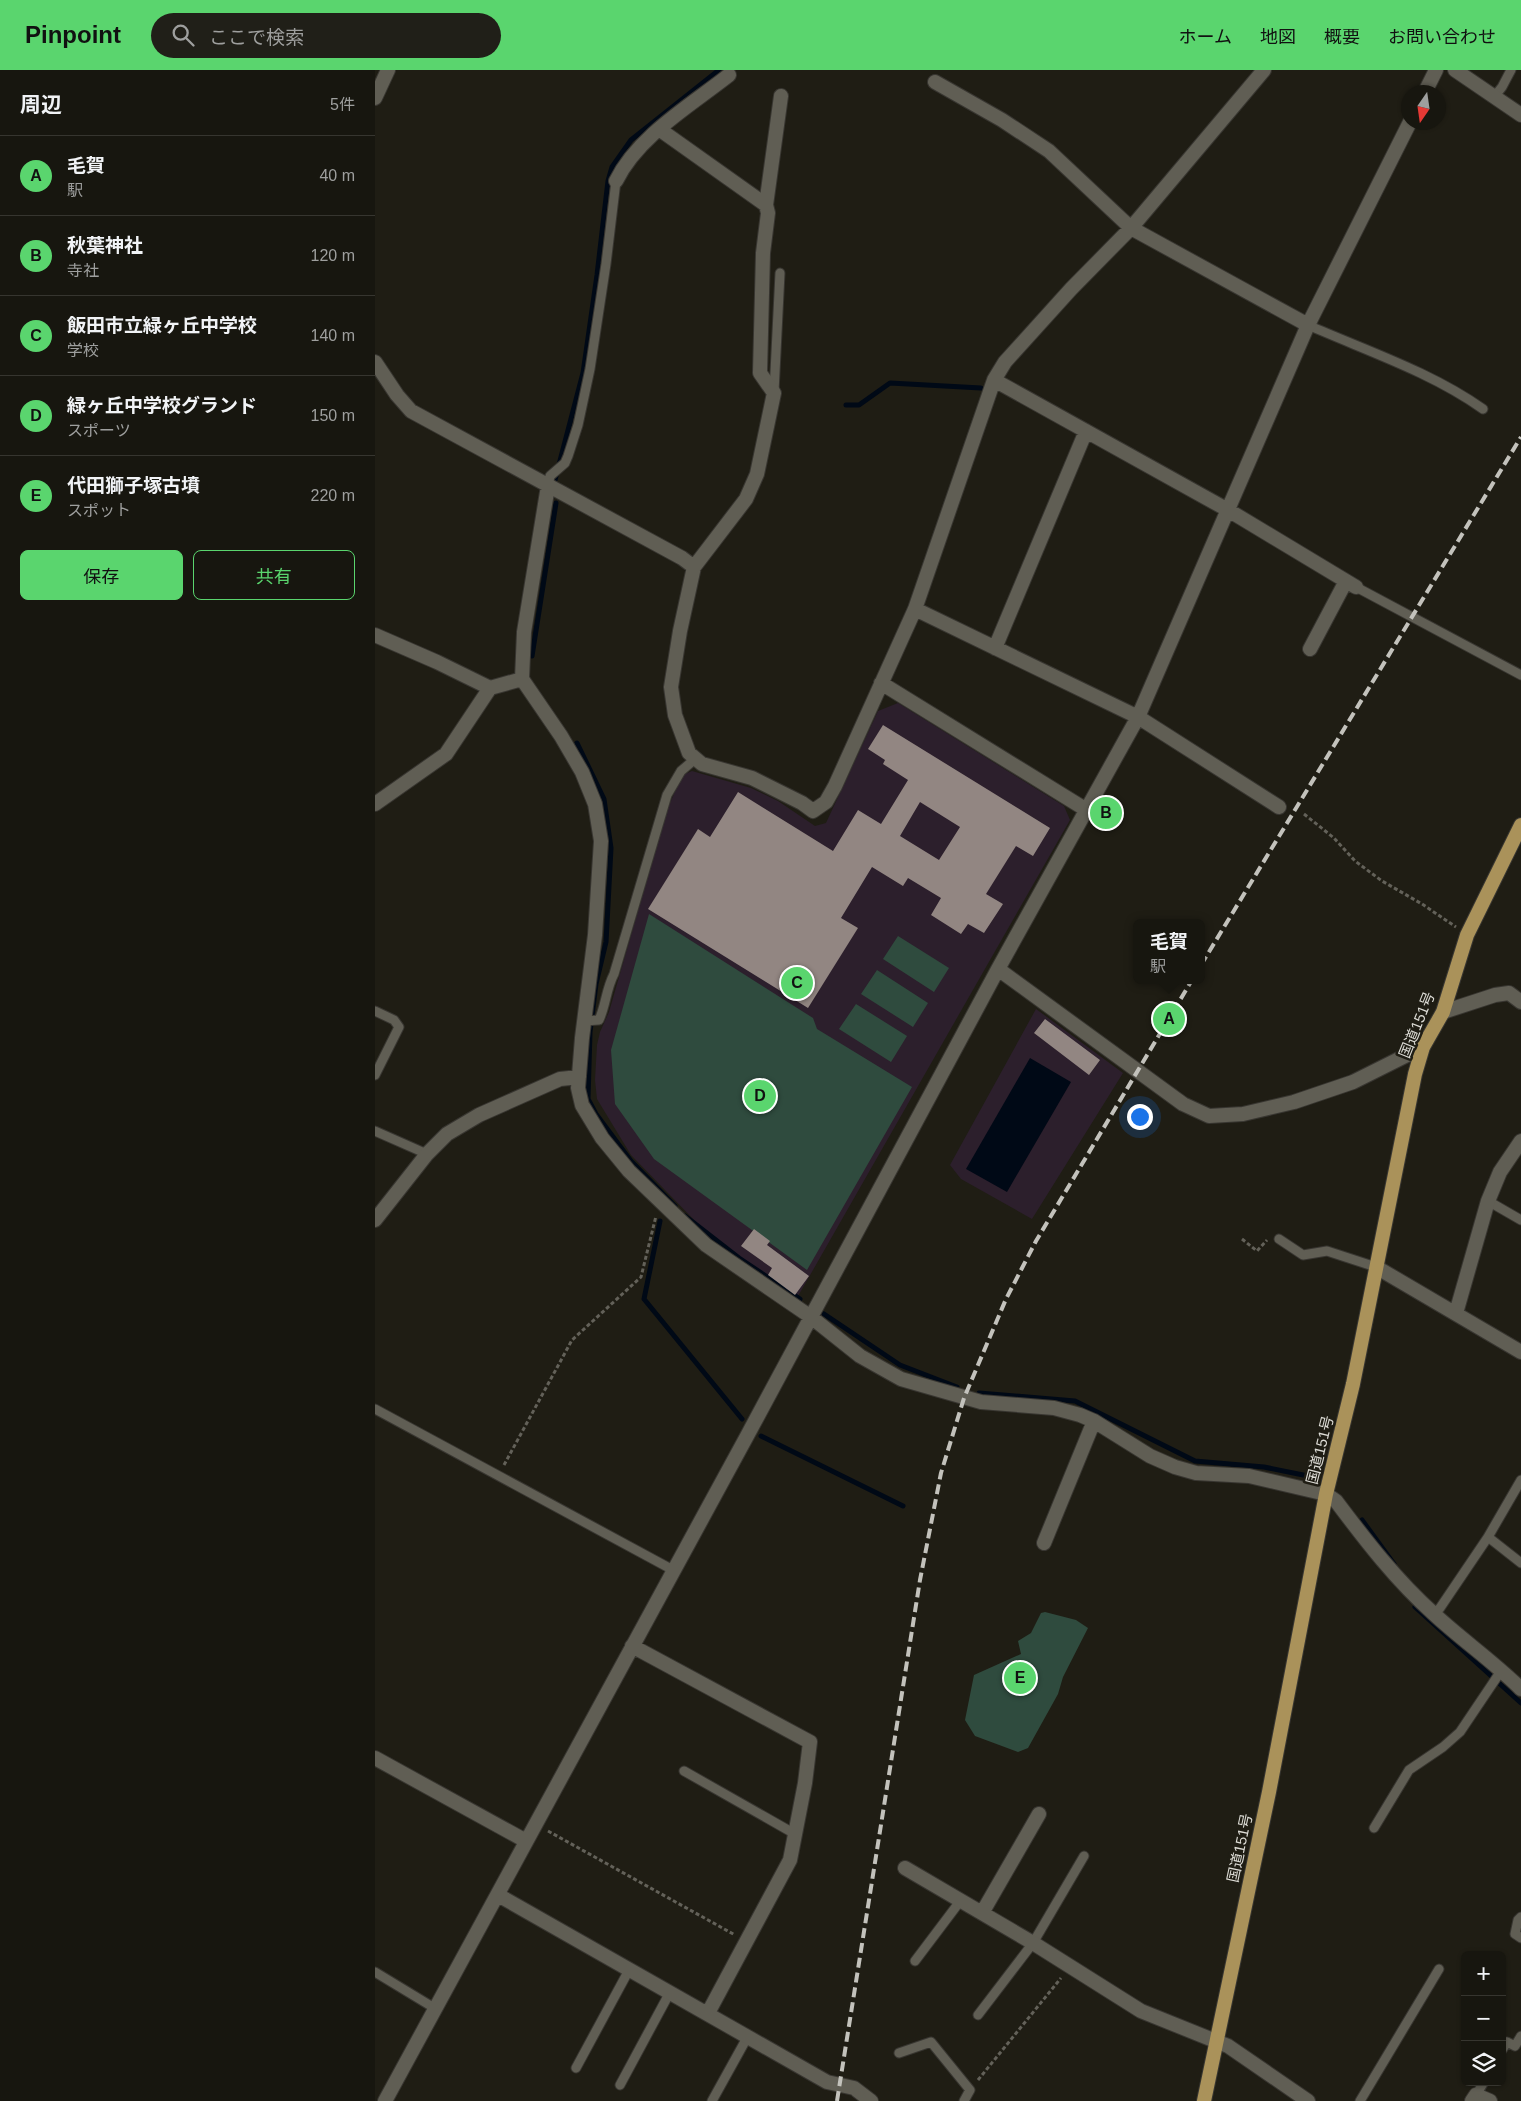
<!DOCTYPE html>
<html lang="ja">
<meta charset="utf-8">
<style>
body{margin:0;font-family:Helvetica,"Noto Sans JP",sans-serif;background:#201f18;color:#f1f3f6}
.controls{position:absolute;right:15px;bottom:15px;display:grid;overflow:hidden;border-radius:8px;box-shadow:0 1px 4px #0004}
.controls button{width:45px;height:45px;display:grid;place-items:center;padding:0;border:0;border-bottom:1px solid #36352f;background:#17160f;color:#f1f3f6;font:25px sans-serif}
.compass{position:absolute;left:1026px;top:15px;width:45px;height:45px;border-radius:50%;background:#17160f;box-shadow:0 1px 4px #0004;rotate:193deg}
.you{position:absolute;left:764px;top:1046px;width:18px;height:18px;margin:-12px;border:4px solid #fff;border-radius:50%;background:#1a73e8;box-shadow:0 0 0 8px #1a73e833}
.badge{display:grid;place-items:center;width:32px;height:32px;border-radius:50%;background:#5ad56e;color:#111;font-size:16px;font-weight:700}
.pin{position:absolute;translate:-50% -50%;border:2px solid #fff;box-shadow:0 1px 5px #0006}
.popup{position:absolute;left:758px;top:849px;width:72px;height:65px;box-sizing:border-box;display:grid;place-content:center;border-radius:8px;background:#17160f;filter:drop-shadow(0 1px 4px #0005);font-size:16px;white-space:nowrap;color:#9e9f9e}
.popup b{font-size:19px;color:#f1f3f6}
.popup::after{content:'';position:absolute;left:50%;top:100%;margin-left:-10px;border:10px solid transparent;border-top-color:#17160f}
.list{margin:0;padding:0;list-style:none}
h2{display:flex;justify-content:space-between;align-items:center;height:65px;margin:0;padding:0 20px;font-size:21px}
h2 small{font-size:16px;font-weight:400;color:#9e9f9e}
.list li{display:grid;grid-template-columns:32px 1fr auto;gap:15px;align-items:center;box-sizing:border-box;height:80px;padding:0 20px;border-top:1px solid #36352f}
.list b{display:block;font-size:19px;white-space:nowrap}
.list p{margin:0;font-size:16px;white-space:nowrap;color:#9e9f9e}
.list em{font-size:16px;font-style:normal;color:#9e9f9e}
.actions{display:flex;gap:10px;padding:15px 20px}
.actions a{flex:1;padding:11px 0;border:1px solid #5ad56e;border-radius:8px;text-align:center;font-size:18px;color:#5ad56e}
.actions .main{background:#5ad56e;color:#111}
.icon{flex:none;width:28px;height:28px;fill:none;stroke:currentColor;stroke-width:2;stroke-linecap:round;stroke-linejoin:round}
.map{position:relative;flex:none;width:1146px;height:2031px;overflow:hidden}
header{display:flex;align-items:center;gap:30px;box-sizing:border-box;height:70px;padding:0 25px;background:#5ad56e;color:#111}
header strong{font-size:24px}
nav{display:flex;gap:28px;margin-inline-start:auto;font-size:18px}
.search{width:350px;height:45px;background:#201f18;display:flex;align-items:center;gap:12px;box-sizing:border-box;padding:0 18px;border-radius:28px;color:#9e9f9e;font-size:19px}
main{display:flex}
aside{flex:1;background:#17160f}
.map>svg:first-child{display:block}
</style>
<header>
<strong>Pinpoint</strong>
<div class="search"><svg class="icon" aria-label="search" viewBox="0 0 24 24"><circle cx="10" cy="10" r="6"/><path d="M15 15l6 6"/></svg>ここで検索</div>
<nav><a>ホーム</a><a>地図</a><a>概要</a><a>お問い合わせ</a></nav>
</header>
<main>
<aside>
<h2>周辺<small>5件</small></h2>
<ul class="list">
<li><span class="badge">A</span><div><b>毛賀</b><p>駅</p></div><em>40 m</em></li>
<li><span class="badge">B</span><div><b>秋葉神社</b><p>寺社</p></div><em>120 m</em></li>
<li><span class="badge">C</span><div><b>飯田市立緑ヶ丘中学校</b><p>学校</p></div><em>140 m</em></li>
<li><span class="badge">D</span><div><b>緑ヶ丘中学校グランド</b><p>スポーツ</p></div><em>150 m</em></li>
<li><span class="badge">E</span><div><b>代田獅子塚古墳</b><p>スポット</p></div><em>220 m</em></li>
</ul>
<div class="actions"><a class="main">保存</a><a>共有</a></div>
</aside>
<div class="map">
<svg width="1146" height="2031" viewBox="0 0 1146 2031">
<rect width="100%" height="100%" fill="#1f1d14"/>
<path fill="#2c1f2c" d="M523 633 689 736 695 750 422 1228 365 1188 323 1154 256 1085 222 1029 220 1010 222 975 225 962 234 942 292 740 305 710 310 704 317 701 376 718 403 731 440 756 451 753 503 641Z
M661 939 748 1003 657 1149 586 1109 575 1095Z"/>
<path fill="#2f4b3e" d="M274 844 438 948 442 959 537 1017 432 1200 279 1089 240 1034 236 980Z
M523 866 574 898 559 922 508 889Z
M502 900 553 933 538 957 486 924Z
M481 934 532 966 516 992 464 959Z
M670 1542 701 1550 713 1558 688 1607 683 1624 653 1678 643 1682 600 1666 590 1650 599 1605 646 1584 643 1571 656 1563 666 1543Z"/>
<path fill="#000916" d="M655 988 696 1012 632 1122 591 1099Z"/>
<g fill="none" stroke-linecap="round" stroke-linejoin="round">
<path stroke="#000916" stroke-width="5" d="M471 335H484L515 313 606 318
M180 410 208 303 222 205 233 111 237 97 256 70 344 0
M157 586 181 433
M202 673 229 729 236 778 231 872 221 914 215 962 213 1029 221 1044 256 1091 300 1136
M310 1146 364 1188 425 1229
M285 1151 269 1229 367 1349
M449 1244 525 1295 582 1317
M604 1323 700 1331 820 1391 889 1397 943 1408
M386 1366 528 1436
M987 1450 1019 1494
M1040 1537 1146 1633"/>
</g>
<path fill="#928682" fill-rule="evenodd" d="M508 655 675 758 658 786 641 776 611 824 628 834 609 863 593 854 586 864 556 845 566 828 533 808 528 816 497 797 466 848 483 858 433 938 273 839 323 759 335 767 363 722 458 781 483 740 506 754 533 710 508 694 510 690 493 679ZM545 732 585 757 564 790 525 766Z
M670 949 725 990 714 1005 659 963Z
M379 1159 395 1171 392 1175 434 1206 420 1225 393 1205 397 1198 366 1176Z"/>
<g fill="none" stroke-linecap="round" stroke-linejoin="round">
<defs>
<path id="service" d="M1119 27 1127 17 1136 0
M933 255C992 281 1056 302 1108 339
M399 322 405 203
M173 416 175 406 190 393 193 386 203 355 215 299 231 194 241 111
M981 517 1146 605
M0 941 19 950 24 957 0 1005
M209 951 224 950C231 935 231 919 239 904L292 725 306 701 320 689
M0 1061 52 1084
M1113 1131 1146 1150
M904 1169 928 1185 952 1181 1001 1197
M0 1339 298 1500
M1113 1467 1146 1493
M1059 1544 1065 1538 1113 1467 1146 1410
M309 1701 420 1764
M999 1758 1034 1700 1068 1677 1085 1662 1126 1601
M1146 1847 1143 1850 1140 1864 1146 1868
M540 1891 586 1830
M0 1902 61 1939
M603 1945 658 1873 709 1786
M1127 1980 1132 1972 1140 1976 1146 1966
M524 1983 556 1972 595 2020 589 2031
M201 1998 254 1900
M245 2015 294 1924
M1101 2025 1109 2012
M337 2031 373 1966
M985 2031 1064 1899"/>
<path id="minor" d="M1080 0 1146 45
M560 12 627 50 674 81 756 158 933 255
M1050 22 1061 0
M0 28 13 0
M284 59 391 135
M241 111C263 66 316 35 354 5
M0 292 22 325 36 341 307 488 319 497 305 561 296 617 300 645 314 683 327 694 377 708 427 733 438 741 451 732 460 716 540 539 619 310 630 292 696 219 756 158 889 0
M619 310 853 440 981 517
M173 416 149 562 147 609 186 666 207 702 220 734 226 771 220 865 207 968 203 1018 207 1035 227 1068 254 1101 331 1175 436 1247 485 1286 526 1309 606 1332 679 1338 705 1345 719 1351 775 1386 800 1397 821 1403 874 1406 951 1424 961 1431C991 1471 1021 1510 1059 1544 1087 1570 1119 1592 1146 1619
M319 497 371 429 382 404 399 323 385 303 388 183 393 143 391 135 406 26
M540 539 763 647 904 737
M0 565 62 592 115 618
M620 578 711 361
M935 579 971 511
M506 613 710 739
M0 734 71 684 115 618 147 609
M623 899 808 1034 834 1046 868 1044 919 1032 978 1012 1048 977
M1068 942 1120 925 1134 923 1146 932
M0 1150 52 1084 72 1064 104 1045 185 1009 204 1007
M1001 1197 1146 1282
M1081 1243 1113 1131 1125 1102 1146 1071
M669 1473 719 1351
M257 1576 435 1672 430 1713 415 1790 333 1943
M0 1688 151 1771
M530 1798 658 1873 766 1941 853 1976 933 2031
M123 1825 452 2012 479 2018 496 2031
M607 1843 664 1744
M10 2031 372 1366 623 899 763 647 933 255 1035 52
M1097 2031 1101 2025 1115 2031"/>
<path id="trunk" d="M829 2031 894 1722 951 1424 978 1314 1040 1004 1048 977 1068 942 1092 865 1146 755"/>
</defs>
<use href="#service" stroke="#383631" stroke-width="11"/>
<use href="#minor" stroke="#383631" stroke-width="16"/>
<use href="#trunk" stroke="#383631" stroke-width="16"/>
<path stroke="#636159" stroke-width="3" stroke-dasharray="4 2.5" stroke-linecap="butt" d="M929 744 959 768 980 791 1007 811 1047 834 1081 857
M867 1169 882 1181 892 1170
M129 1395 197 1270 266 1207 281 1146
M173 1761 360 1865
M603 2010 686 1908"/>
<use href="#service" stroke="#605e54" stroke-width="9"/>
<use href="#minor" stroke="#605e54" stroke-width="14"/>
<use href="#trunk" stroke="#aa925a" stroke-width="14"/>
<path stroke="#c3c2bc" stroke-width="4" stroke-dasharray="10 5" stroke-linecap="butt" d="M826 895 1146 367
M462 2031 545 1510 566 1403 589 1328 631 1229 661 1171 817 910"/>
</g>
<g text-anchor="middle" stroke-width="5" stroke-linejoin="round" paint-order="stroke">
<g font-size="15" fill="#dddcd6" stroke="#1f1d14">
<text transform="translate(1042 955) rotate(-68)" y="5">国道151号</text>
<text transform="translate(945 1380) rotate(-76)" y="5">国道151号</text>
<text transform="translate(865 1778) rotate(-78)" y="5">国道151号</text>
</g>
</g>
</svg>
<div class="controls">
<button>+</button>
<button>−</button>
<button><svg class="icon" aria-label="layers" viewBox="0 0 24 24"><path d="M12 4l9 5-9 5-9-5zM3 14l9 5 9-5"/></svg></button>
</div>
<svg class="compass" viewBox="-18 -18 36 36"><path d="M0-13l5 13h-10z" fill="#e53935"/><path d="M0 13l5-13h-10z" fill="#9e9f9e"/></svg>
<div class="you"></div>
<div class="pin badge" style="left:794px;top:949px">A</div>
<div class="popup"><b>毛賀</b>駅</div>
<div class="pin badge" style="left:731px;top:743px">B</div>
<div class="pin badge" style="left:422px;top:913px">C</div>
<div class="pin badge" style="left:385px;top:1026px">D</div>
<div class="pin badge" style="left:645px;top:1608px">E</div>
</div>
</main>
